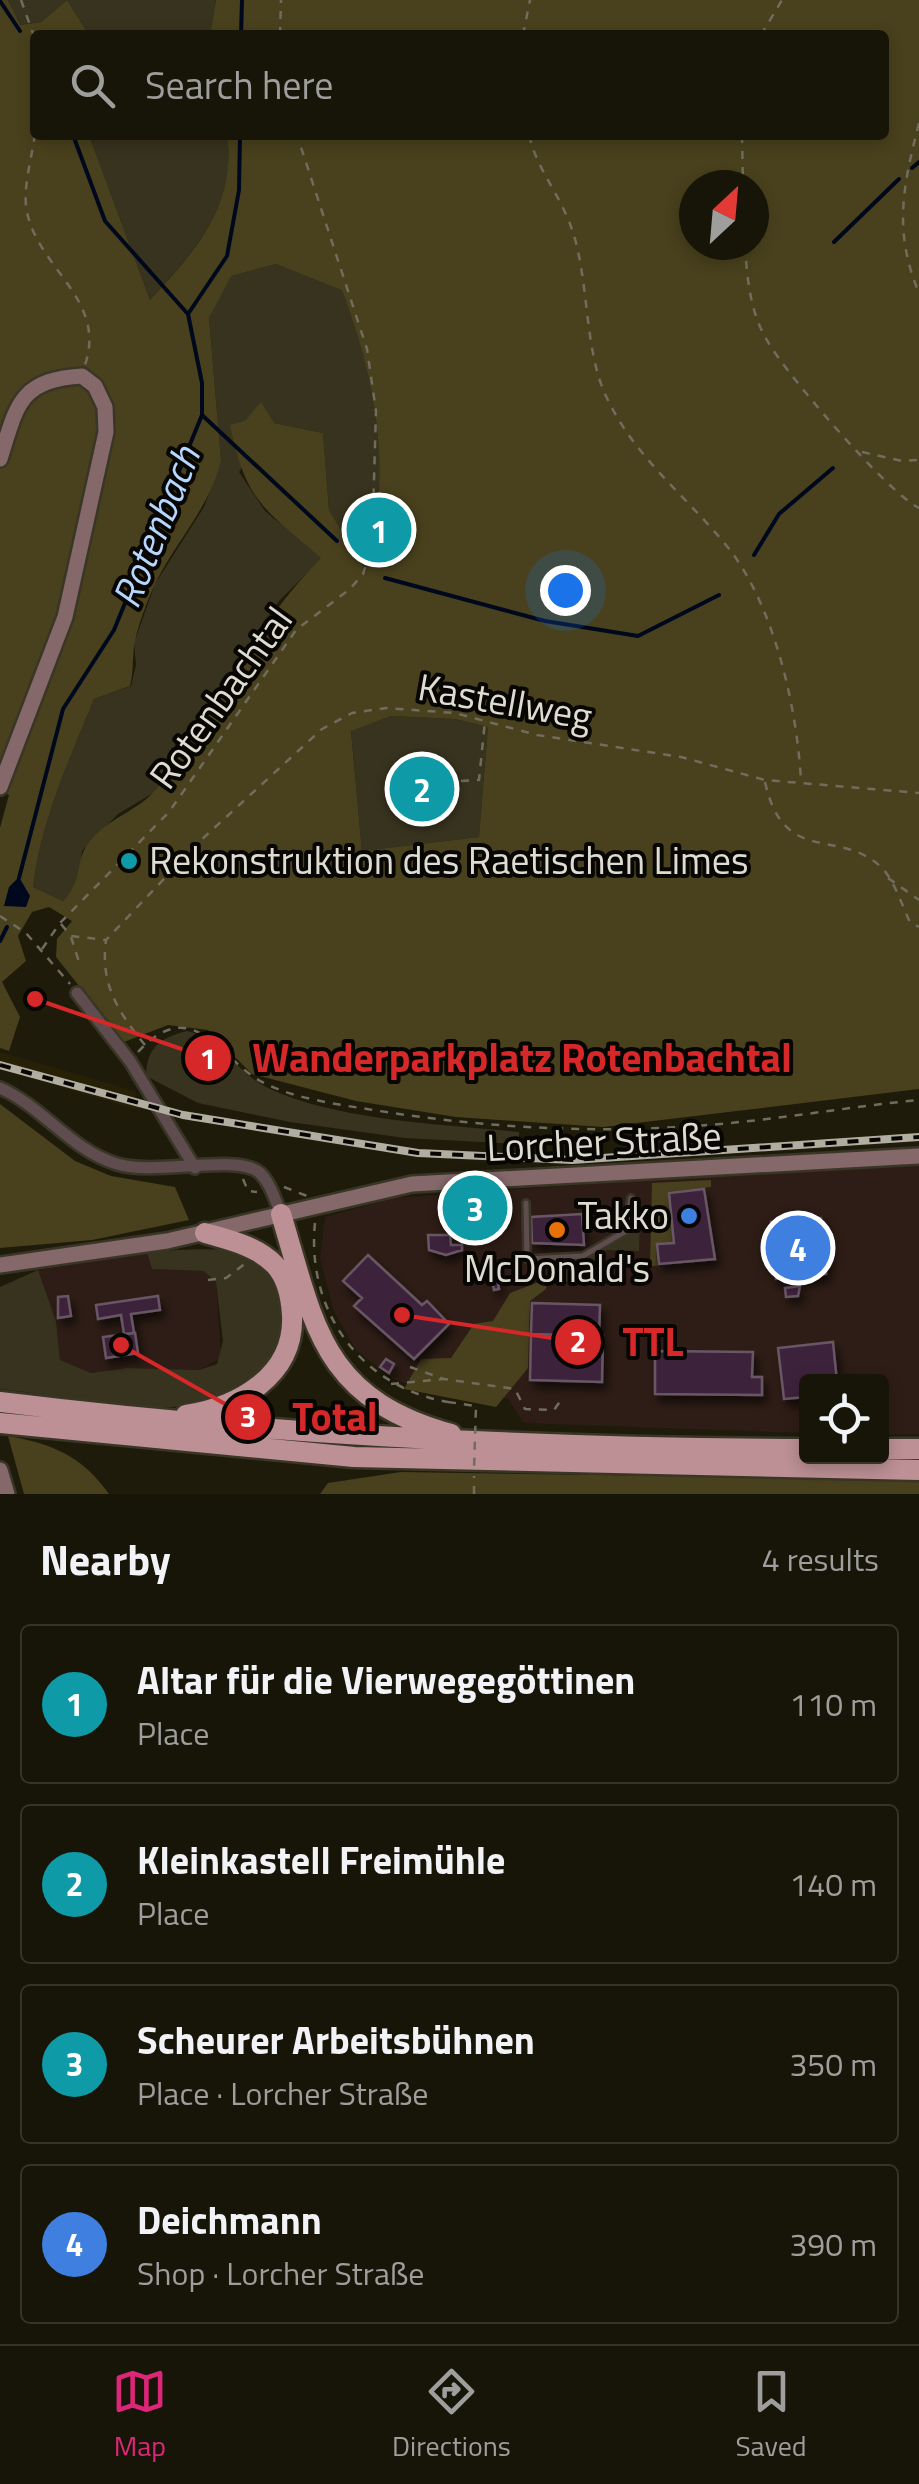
<!DOCTYPE html>
<meta charset="utf-8">
<style>
body{margin:0;font-family:"Titillium Web",sans-serif;background:#242116;color:#f1f3f6}
.controls{position:absolute;right:30px;bottom:30px;display:grid;overflow:hidden;border-radius:10px;box-shadow:0 5px 15px #0003}
.controls button{width:90px;height:90px;display:grid;place-items:center;padding:0;border:0;border-bottom:2px solid #363329;background:#171408;color:#f1f3f6;font:50px sans-serif}
.compass{position:absolute;left:679px;top:170px;width:90px;height:90px;border-radius:50%;background:#171408;box-shadow:0 5px 15px #0003;rotate:26deg}
.you{position:absolute;left:565px;top:590px;width:35px;height:35px;margin:-25px;border:8px solid #fff;border-radius:50%;background:#1a73e8;box-shadow:0 0 0 15px #1a73e833}
.badge{display:grid;place-items:center;width:65px;height:65px;border-radius:50%;background:#db2777;color:#fff;font-size:32px;font-weight:700}
.pin{position:absolute;translate:-50% -50%;border:5px solid #fff;box-shadow:0 2px 10px #0006}
.list{margin:0;padding:0;list-style:none}
h2{display:flex;justify-content:space-between;align-items:center;height:130px;margin:0;padding:0 40px;font-size:42px}
h2 small{font-size:32px;font-weight:400;color:#9e9e9c}
.list li{display:grid;grid-template-columns:65px 1fr auto;gap:30px;align-items:center;box-sizing:border-box;height:160px;margin:0 20px 20px;padding:0 20px;border:2px solid #363329;border-radius:10px}
.list b{display:block;font-size:38px;white-space:nowrap}
.list p{margin:0;font-size:32px;white-space:nowrap;color:#9e9e9c}
.list em{font-size:32px;font-style:normal;color:#9e9e9c}
.icon{flex:none;width:55px;height:55px;fill:none;stroke:currentColor;stroke-width:2;stroke-linecap:round;stroke-linejoin:round}
.map{position:relative;flex:none;width:919px;height:1494px;overflow:hidden}
.search{position:absolute;background:#171408;box-shadow:0 5px 15px #0003;left:30px;right:30px;top:30px;height:110px;display:flex;align-items:center;gap:25px;box-sizing:border-box;padding:0 35px;border-radius:10px;color:#9e9e9c;font-size:38px}
.sheet{height:850px;background:#171408}
nav{display:flex;justify-content:space-around;align-items:center;box-sizing:border-box;height:140px;border-top:2px solid #363329;background:#171408;font-size:28px;color:#9e9e9c}
nav a{display:grid;justify-items:center;gap:5px}
nav .on{color:#db2777}
.map>svg:first-child{display:block}
</style>
<div class="map">
<svg width="919" height="1494" viewBox="0 0 919 1494">
<defs>
<filter id="shadow"><feDropShadow dx="4" dy="7" stdDeviation="5" flood-color="#0009"/></filter>
</defs>
<rect width="100%" height="100%" fill="#1f1b0a"/>
<path fill="#2e1d16" d="M919 1161V1434L882 1435V1382H806V1433L524 1423 508 1399 436 1393 393 1379 356 1350 334 1312 320 1258 325 1217 394 1198Z
M147 1253 152 1269 204 1271 216 1282 221 1358 199 1370 127 1368 91 1373 60 1361 56 1321 38 1270Z"/>
<path fill="#262007" d="M0 1052 135 1091 139 1110 0 1069Z"/>
<path fill="#38331e" d="M8 0H216L210 35H89L67 0 41 22 19 25Z
M89 135H227C238 206 193 252 150 300Z
M276 264 342 289C379 387 392 471 365 574L329 510 323 433 274 423 239 472 265 511 322 558 279 601 240 657 215 707 153 793 118 814 82 851 78 887 63 901 33 887C41 820 69 761 94 699L131 686 136 665 134 643 155 584 204 507 221 460 209 318 230 276Z
M391 716 455 719 488 727 479 837 362 851 351 730Z
M187 1031C224 1039 236 1073 268 1088 338 1121 442 1124 519 1132V1144L405 1138 290 1122 198 1103 146 1076C147 1047 160 1038 187 1031Z
M633 1217H640L639 1251 606 1250 605 1264 576 1269 575 1282 552 1281 553 1264 584 1260 628 1232Z
M178 1250C198 1250 221 1247 240 1254 291 1271 296 1339 261 1375 248 1388 231 1395 214 1401 161 1418 58 1395 0 1389V1287L38 1270 56 1321 60 1360 91 1373 127 1368 199 1370 217 1364 223 1341 216 1282 204 1271 152 1269 147 1253Z"/>
<path fill="#49411d" fill-rule="evenodd" d="M0 0H8L20 25 41 22 67 0 89 35H35V135H89L150 300C194 252 237 206 227 135H884V35H210L216 0H919V1089L603 1127 456 1117 356 1101 252 1074 208 1030 168 1025 124 1042 56 957 57 939 72 921 49 907 32 912 18 936 26 961 2 982 20 1017 9 1051 0 1048V828L9 795 0 791ZM694 185H754V245H694ZM276 264 342 290C378 386 392 471 366 572L329 510 323 433 274 423 261 402 245 421 230 425C246 502 264 509 321 558 252 628 215 711 156 789 140 810 108 818 90 841 73 862 85 879 63 901L33 887C41 820 69 761 94 699L130 686C134 671 132 656 135 641 139 622 148 599 156 582 177 540 210 507 221 460L209 318 231 276ZM391 716 455 719 488 727 479 837 362 851 351 731Z
M0 1104 75 1161 111 1176 175 1187 189 1220 92 1240 0 1248Z
M711 1180V1187L668 1192 673 1242 656 1243 657 1266H650L652 1183Z
M547 1279 546 1289 530 1301 528 1368 496 1407 404 1389 421 1359 451 1358 474 1324 493 1321 510 1293Z
M8 1436C53 1444 82 1456 109 1494H24Z
M401 1472 919 1480V1494H320L328 1483Z"/>
<path fill="#00081e" d="M19 877 30 896 26 907 4 906 9 887Z"/>
<g fill="none" stroke-linecap="round" stroke-linejoin="round">
<path stroke="#00081e" stroke-width="4" d="M0 1 20 31
M241 35 242 0
M73 135 105 221 187 313
M912 168 919 162
M834 242 899 179
M202 415 337 541
M754 555 779 514 833 468
M385 578 545 621 638 636 719 595
M19 878 63 709 114 630 202 415V383L188 314 227 256 239 190 240 135
M0 941 7 927"/>
</g>
<path fill="#3e243b" stroke="#685765" stroke-width="2.5" filter="url(#shadow)" d="M704 1189 715 1259 659 1264 657 1244 674 1243 669 1193Z
M504 1197V1218L446 1219 445 1198Z
M582 1214 584 1245 532 1243 531 1217Z
M821 1218 826 1274 776 1279 771 1222Z
M428 1235H450L451 1245H462V1250L446 1255 429 1250Z
M368 1255 422 1305 427 1301 449 1324 414 1359 354 1306 362 1298 343 1281Z
M496 1272 499 1289 494 1290 491 1273Z
M800 1286 798 1296 786 1297 785 1288Z
M68 1296 71 1316 58 1318V1297Z
M158 1296 160 1310 131 1314 134 1333 124 1334 121 1315 98 1319 96 1305Z
M532 1303 600 1305 599 1336 531 1334Z
M135 1333 138 1353 106 1358 103 1337Z
M531 1334 603 1336 602 1382 530 1380Z
M833 1342 837 1382H806V1397L784 1399 778 1348Z
M655 1351 753 1352 752 1377H762V1395L655 1394Z
M386 1359 394 1364 389 1373 380 1367Z"/>
<g fill="none" stroke-linecap="round" stroke-linejoin="round">
<defs>
<path id="lane" d="M526 1203 527 1259 583 1256 626 1231 631 1198"/>
<path id="street" d="M77 993 130 1061 195 1168
M0 1088C43 1107 71 1150 117 1164 156 1176 239 1153 260 1173 271 1184 275 1200 281 1214"/>
<path id="secondary" d="M0 459C17 405 19 380 82 376L95 386 105 407 106 432 65 617 0 787
M0 1265 167 1241 412 1184 919 1156
M0 1470 7 1494"/>
<path id="highway" d="M281 1214C315 1327 322 1398 451 1434
M0 1402C268 1435 536 1448 806 1449
M186 1415C238 1407 295 1376 292 1315 291 1298 287 1278 275 1265 257 1246 229 1240 205 1233
M0 1423 354 1457 919 1470
M882 1449H919"/>
</defs>
<use href="#lane" stroke="#3a3626" stroke-width="10"/>
<use href="#street" stroke="#3a3626" stroke-width="16"/>
<use href="#secondary" stroke="#3a3626" stroke-width="20"/>
<use href="#highway" stroke="#3a3626" stroke-width="25"/>
<path stroke="#706c5e" stroke-width="2.5" stroke-dasharray="8 8" stroke-linecap="butt" d="M21 0 35 39
M280 35 281 0
M523 35 530 0
M761 35 782 0
M919 123C903 186 893 231 919 293
M35 134C32 157 22 190 27 212 39 270 107 299 85 365
M529 135C537 169 558 192 570 224 590 276 583 347 606 396 635 459 688 497 730 550 775 609 797 708 801 781
M742 135 743 185
M745 245C747 278 750 313 768 342 787 375 888 493 919 508
M862 452 902 461 919 460
M765 782C784 867 838 827 881 867 894 879 902 906 910 922L919 927
M429 783 479 780 485 721
M888 878 919 900
M0 916 26 933 70 984
M61 924 71 936 106 940
M71 937 79 962
M42 949 60 923 169 812 296 630 350 589 363 574 372 549 376 411 367 349 297 135
M145 1045C118 1012 100 984 106 940L199 842 322 729 352 713 386 708 455 713 537 735 681 757 765 780 919 793
M138 1052C194 991 221 1062 264 1083 293 1098 335 1104 367 1109 488 1129 608 1135 730 1123 793 1117 856 1106 919 1100
M243 1179 248 1191 257 1192
M284 1187 307 1196
M315 1223C306 1311 361 1387 448 1402
M208 1280 226 1278 246 1263
M410 1367 444 1379 515 1389 525 1409 554 1410 561 1400
M391 1384 443 1379
M474 1494V1476"/>
<use href="#lane" stroke="#5e4c4e" stroke-width="5"/>
<use href="#street" stroke="#5e4c4e" stroke-width="11"/>
<use href="#secondary" stroke="#84686a" stroke-width="15"/>
<use href="#highway" stroke="#bc9094" stroke-width="20"/>
<defs>
<path id="rail" d="M0 1065 183 1115 418 1153 572 1160 919 1137"/>
</defs>
<use href="#rail" stroke="#b1aea1" stroke-width="8"/>
<use href="#rail" stroke="#070602" stroke-width="4" stroke-dasharray="11" stroke-linecap="butt"/>
<path stroke="#706c5e" stroke-width="2.5" stroke-dasharray="8 8" stroke-linecap="butt" d="M448 1402 476 1406 474 1470"/>
</g>
<circle fill="#0f9aa8" stroke="#070602" stroke-width="4" cx="129" cy="861" r="10"/>
<circle fill="#3f7fe0" stroke="#070602" stroke-width="4" cx="689" cy="1216" r="10"/>
<circle fill="#e8710a" stroke="#070602" stroke-width="4" cx="557" cy="1230" r="10"/>
<g text-anchor="middle" stroke-width="8" stroke-linejoin="round" paint-order="stroke">
<g font-size="38" fill="#dedbd0" stroke="#070602">
<text transform="translate(221 698) rotate(-54)" y="13">Rotenbachtal</text>
<text transform="translate(505 702) rotate(10)" y="13">Kastellweg</text>
<text transform="translate(604 1142) rotate(-3)" y="13">Lorcher Straße</text>
</g>
<g font-size="38" fill="#dedbd0" stroke="#070602" text-anchor="start">
<text x="149" y="874">Rekonstruktion des Raetischen Limes</text>
<text x="669" y="1229" text-anchor="end">Takko</text>
<text x="557" y="1282" text-anchor="middle">McDonald's</text>
</g>
<g font-size="40" font-style="italic" fill="#b5d7ff" stroke="#070602">
<text transform="translate(156 527) rotate(-68)" y="14">Rotenbach</text>
</g>
</g>
<path fill="none" stroke="#d62828" stroke-width="4" d="M35 999L208 1058M402 1315L578 1342M121 1345L248 1417"/>
<g fill="#d62828" stroke="#070602" stroke-width="4">
<circle cx="35" cy="999" r="10"/>
<circle cx="402" cy="1315" r="10"/>
<circle cx="121" cy="1345" r="10"/>
<circle cx="208" cy="1058" r="25"/>
<circle cx="578" cy="1342" r="25"/>
<circle cx="248" cy="1417" r="25"/>
</g>
<g font-size="30" text-anchor="middle" font-weight="bold" fill="#fff">
<text x="208" y="1069">1</text>
<text x="578" y="1352">2</text>
<text x="248" y="1427">3</text>
</g>
<g font-size="40" text-anchor="middle" font-weight="bold" fill="#d62828" stroke="#070602" stroke-width="8" stroke-linejoin="round" paint-order="stroke">
<text x="522" y="1072">Wanderparkplatz Rotenbachtal</text>
<text x="653" y="1356">TTL</text>
<text x="335" y="1431">Total</text>
</g>
</svg>
<div class="controls">
<button><svg class="icon" aria-label="locate" viewBox="0 0 24 24"><circle cx="12" cy="12" r="6"/><path d="M12 2v4M12 18v4M2 12h4M18 12h4"/></svg></button>
</div>
<svg class="compass" viewBox="-18 -18 36 36"><path d="M0-13l5 13h-10z" fill="#e53935"/><path d="M0 13l5-13h-10z" fill="#9e9e9c"/></svg>
<div class="you"></div>
<div class="pin badge" style="left:379px;top:530px;background:#0f9aa8">1</div>
<div class="pin badge" style="left:422px;top:789px;background:#0f9aa8">2</div>
<div class="pin badge" style="left:475px;top:1208px;background:#0f9aa8">3</div>
<div class="pin badge" style="left:798px;top:1248px;background:#3f7fe0">4</div>
<div class="search"><svg class="icon" aria-label="search" viewBox="0 0 24 24"><circle cx="10" cy="10" r="6"/><path d="M15 15l6 6"/></svg>Search here</div>
</div>
<section class="sheet">
<h2>Nearby<small>4 results</small></h2>
<ul class="list">
<li><span class="badge" style="background:#0f9aa8">1</span><div><b>Altar für die Vierwegegöttinen</b><p>Place</p></div><em>110 m</em></li>
<li><span class="badge" style="background:#0f9aa8">2</span><div><b>Kleinkastell Freimühle</b><p>Place</p></div><em>140 m</em></li>
<li><span class="badge" style="background:#0f9aa8">3</span><div><b>Scheurer Arbeitsbühnen</b><p>Place · Lorcher Straße</p></div><em>350 m</em></li>
<li><span class="badge" style="background:#3f7fe0">4</span><div><b>Deichmann</b><p>Shop · Lorcher Straße</p></div><em>390 m</em></li>
</ul>
</section>
<nav>
<a class="on"><svg class="icon" aria-label="map" viewBox="0 0 24 24"><path d="M3 6l6-2 6 2 6-2v14l-6 2-6-2-6 2zM9 4v14M15 6v14"/></svg>Map</a>
<a><svg class="icon" aria-label="directions" viewBox="0 0 24 24"><path d="M12 3l9 9-9 9-9-9zM9 14v-3h6M13 9l2 2-2 2"/></svg>Directions</a>
<a><svg class="icon" aria-label="saved" viewBox="0 0 24 24"><path d="M7 4h10v16l-5-4-5 4z"/></svg>Saved</a>
</nav>
